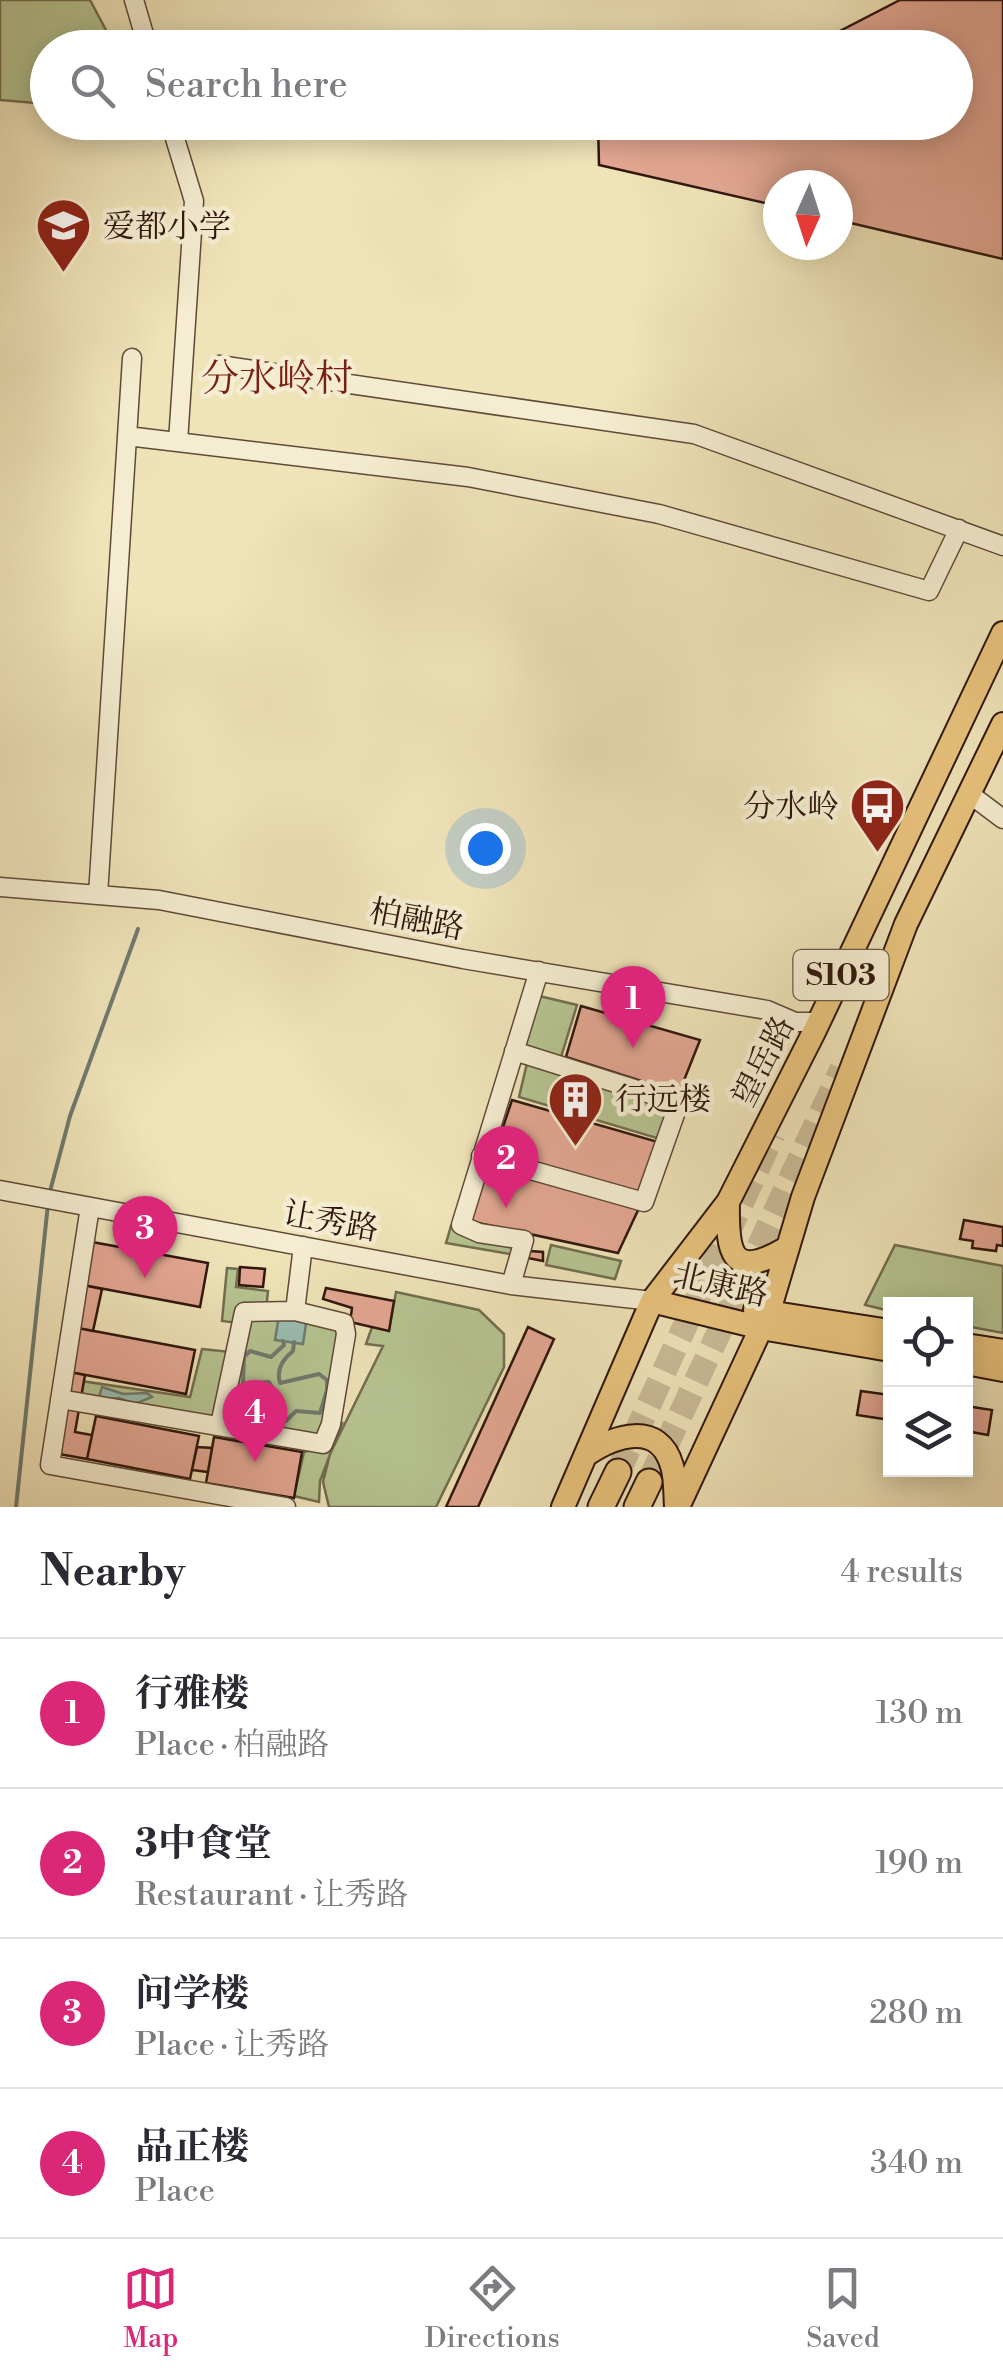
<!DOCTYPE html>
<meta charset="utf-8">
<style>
body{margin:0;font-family:"Libre Bodoni","Noto Serif SC",serif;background:#f7f7f7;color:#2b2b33}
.controls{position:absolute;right:30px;bottom:30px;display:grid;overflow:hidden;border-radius:0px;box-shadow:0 5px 25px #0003}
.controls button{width:90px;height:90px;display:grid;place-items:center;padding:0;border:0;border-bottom:2px solid #e1e1e2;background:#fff;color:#2b2b33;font:50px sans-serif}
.compass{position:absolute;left:763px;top:170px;width:90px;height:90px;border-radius:50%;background:#fff;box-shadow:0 5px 25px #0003;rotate:183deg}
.you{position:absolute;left:485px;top:848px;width:35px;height:35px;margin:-25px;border:8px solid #fff;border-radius:50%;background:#1a73e8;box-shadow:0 0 0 15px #1a73e833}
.badge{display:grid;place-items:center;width:65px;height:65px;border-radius:50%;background:#db2777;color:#fff;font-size:32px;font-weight:700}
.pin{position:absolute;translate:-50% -82px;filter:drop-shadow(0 2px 5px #0008)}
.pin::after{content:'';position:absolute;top:52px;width:35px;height:30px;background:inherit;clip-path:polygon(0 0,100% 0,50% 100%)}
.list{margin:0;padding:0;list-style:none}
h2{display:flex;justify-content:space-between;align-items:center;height:130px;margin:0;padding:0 40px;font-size:42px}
h2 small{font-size:32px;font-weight:400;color:#7c7c81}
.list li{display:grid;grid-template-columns:65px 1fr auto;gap:30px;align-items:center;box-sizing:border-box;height:150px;padding:0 40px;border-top:2px solid #e1e1e2}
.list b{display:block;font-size:38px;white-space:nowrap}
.list p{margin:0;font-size:32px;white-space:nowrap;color:#7c7c81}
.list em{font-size:32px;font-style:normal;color:#7c7c81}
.icon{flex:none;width:55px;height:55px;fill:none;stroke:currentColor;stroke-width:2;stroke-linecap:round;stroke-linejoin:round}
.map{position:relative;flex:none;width:1003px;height:1507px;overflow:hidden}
.search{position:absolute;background:#fff;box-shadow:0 5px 25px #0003;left:30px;right:30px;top:30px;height:110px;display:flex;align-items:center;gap:25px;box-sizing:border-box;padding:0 35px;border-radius:55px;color:#7c7c81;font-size:38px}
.sheet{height:730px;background:#fff}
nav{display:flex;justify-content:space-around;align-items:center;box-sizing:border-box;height:140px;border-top:2px solid #e1e1e2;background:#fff;font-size:28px;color:#7c7c81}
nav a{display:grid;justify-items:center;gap:5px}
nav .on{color:#db2777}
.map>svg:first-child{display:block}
</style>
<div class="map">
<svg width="1003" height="1507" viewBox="0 0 1003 1507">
<rect width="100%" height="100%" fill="#efe3b8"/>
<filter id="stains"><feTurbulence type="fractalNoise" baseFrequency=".002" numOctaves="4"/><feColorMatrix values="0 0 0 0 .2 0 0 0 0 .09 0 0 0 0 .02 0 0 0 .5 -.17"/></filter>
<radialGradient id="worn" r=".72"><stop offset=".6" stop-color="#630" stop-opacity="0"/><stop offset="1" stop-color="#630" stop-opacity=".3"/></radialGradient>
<path fill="#b6c491" stroke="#726e4f" stroke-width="2.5" d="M0 0H90L115 47 48 48 47 104 0 100Z
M535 995 577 1005 561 1057 519 1048Z
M528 1059 674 1106 660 1139 519 1097Z
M451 1226 519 1245 516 1255 446 1243Z
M551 1245 621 1261 615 1279 546 1265Z
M895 1245 1003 1266V1333L966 1326V1304H890V1311L865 1305Z
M227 1268 238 1269 236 1287 268 1291 266 1310 238 1323 222 1321Z
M396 1292 479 1310 504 1334V1367L436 1507H329L323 1482 330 1454 383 1346 366 1344 372 1327 389 1330Z
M251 1315 340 1324 323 1429 314 1436 252 1426 230 1416Z
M202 1349 231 1352 218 1418 71 1401 74 1380 190 1397Z
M335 1423H342L320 1481 319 1502 294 1496 304 1452 326 1446Z"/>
<path fill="#9abeb1" stroke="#6f7b6f" stroke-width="2.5" d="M279 1315 307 1317 303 1344 275 1340Z
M102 1387 123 1394 147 1393 152 1397 135 1404 119 1398 98 1400Z"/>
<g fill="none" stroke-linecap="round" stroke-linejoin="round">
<path stroke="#6f7b6f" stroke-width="4" d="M49 1195 70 1116 138 929
M283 1341 284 1345 271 1357 250 1351 244 1357 243 1384 269 1382 281 1402 280 1420 286 1421 296 1411 320 1413 327 1390V1380L319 1374 280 1383C276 1370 283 1359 293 1351L294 1342
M16 1507 48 1204"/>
</g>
<path fill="#e3a793" stroke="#2f170d" stroke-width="2.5" d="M900 0H1003V259L838 220V185H778V206L599 165 598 122H956V48H807Z
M581 1006 700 1040 679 1093 566 1057Z
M512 1100 658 1142 641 1196 494 1154Z
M487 1165 640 1206 618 1253 469 1221Z
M964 1220 1003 1227V1246L997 1245 996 1251 972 1248 973 1241 960 1239Z
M92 1242 208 1263 200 1307 83 1285Z
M530 1251 543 1252V1261L528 1258Z
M240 1267 265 1269 263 1287 239 1285Z
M83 1285 102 1289 93 1331 78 1328Z
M326 1288 394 1301 389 1331 350 1322 352 1308 323 1299Z
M528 1327 554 1339 478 1507H446Z
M78 1328 195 1350 186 1394 70 1372Z
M70 1372 85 1375 75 1432 92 1435 87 1459 59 1454Z
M861 1391 890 1395V1420L857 1415Z
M966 1406 992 1410 988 1435 966 1431Z
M96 1416 199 1436 190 1479 87 1459Z
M214 1437 302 1452 294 1498 206 1483Z
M197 1447 212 1448 208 1472 192 1470Z"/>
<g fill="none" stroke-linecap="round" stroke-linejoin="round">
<path stroke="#c9ba96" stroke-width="25" stroke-dasharray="25 12" stroke-linecap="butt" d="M618 1472 773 1134
M649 1482 842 1069"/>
<defs>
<path id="minor" d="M134 0 148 48
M170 122 194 201 178 442
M219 365 694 434 1003 546
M127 436 468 477 659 514 929 591 959 529
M971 795 1003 819
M0 887 159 900 463 959 767 1010 795 1022H819
M98 895 132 358
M481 1156 644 1202 679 1103 514 1051
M0 1190 511 1285 652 1301
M90 1207 50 1465 286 1507
M511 1285 524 1240 479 1233 461 1225 539 971
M60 1399 323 1444 331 1424 346 1334 344 1323 295 1311
M217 1424 221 1420 244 1312 295 1311 303 1246"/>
<path id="major" d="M728 1202C727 1251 730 1281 785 1249
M652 1301 762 1328 890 1350
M755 1310 890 1331
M966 1345 1003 1351
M966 1363 1003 1370
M586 1455C614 1436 659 1420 672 1466 676 1479 675 1494 676 1507
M563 1507 652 1301 728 1202 814 1032 1003 633
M678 1507 769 1311 803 1197 906 924 1003 724"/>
<path id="highway" d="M601 1507 618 1472
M637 1507 649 1482"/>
</defs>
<use href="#minor" stroke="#5f4a38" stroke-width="21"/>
<use href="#major" stroke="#2f170d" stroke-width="26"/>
<use href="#highway" stroke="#2f170d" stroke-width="29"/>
<use href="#minor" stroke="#f5edd1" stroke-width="18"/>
<use href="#major" stroke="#e8c27c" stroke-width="22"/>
<use href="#highway" stroke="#e8c27c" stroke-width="25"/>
</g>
<defs>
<symbol id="school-pin" viewBox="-11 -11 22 30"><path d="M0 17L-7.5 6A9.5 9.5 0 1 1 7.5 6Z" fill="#8f2418" stroke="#f5edd1"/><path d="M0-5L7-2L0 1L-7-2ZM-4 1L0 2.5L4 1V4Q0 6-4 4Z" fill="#fff"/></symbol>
<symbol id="bus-pin" viewBox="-11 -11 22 30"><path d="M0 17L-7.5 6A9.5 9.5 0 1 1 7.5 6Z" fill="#8f2418" stroke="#f5edd1"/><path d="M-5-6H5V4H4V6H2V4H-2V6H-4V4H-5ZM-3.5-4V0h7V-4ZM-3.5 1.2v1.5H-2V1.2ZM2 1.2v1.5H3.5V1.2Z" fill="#fff"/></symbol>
<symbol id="building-pin" viewBox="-11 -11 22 30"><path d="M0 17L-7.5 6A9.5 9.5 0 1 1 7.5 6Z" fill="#8f2418" stroke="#f5edd1"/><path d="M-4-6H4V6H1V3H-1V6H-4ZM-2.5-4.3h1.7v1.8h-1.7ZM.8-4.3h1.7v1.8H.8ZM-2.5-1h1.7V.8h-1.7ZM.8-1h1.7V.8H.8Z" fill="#fff"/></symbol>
</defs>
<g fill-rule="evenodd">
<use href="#school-pin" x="32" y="194" width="63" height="86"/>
<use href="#bus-pin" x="846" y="774" width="63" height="86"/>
<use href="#building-pin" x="544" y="1068" width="63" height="86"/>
</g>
<g text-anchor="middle" stroke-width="9" stroke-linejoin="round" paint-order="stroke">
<rect fill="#f5edd1" stroke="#6a5748" stroke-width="2.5" x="793.5" y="950" width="95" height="50" rx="8"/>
<g font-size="30" font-weight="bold" fill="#2f170d">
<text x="841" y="985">S103</text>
</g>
<g font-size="32" fill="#2f170d" stroke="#f5edd1" text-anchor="start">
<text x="103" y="237">爱都小学</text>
<text x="839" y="817" text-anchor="end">分水岭</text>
<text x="615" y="1110">行远楼</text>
</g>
<g font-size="32" fill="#2f170d" stroke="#f5edd1">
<text transform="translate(417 919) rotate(11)" y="11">柏融路</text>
<text transform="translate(763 1061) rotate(-63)" y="11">望岳路</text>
<text transform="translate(331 1221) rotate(10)" y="11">让秀路</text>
<text transform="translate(721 1284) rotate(13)" y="11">北康路</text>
</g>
<g font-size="38" fill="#7a1f14" stroke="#f5edd1">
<text x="277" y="391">分水岭村</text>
</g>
</g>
<rect width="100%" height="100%" filter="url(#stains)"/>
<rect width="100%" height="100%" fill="url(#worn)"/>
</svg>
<div class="controls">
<button><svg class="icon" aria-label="locate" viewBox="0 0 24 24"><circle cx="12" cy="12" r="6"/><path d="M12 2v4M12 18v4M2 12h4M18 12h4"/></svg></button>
<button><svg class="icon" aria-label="layers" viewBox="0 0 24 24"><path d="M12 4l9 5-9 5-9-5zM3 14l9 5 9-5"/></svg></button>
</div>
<svg class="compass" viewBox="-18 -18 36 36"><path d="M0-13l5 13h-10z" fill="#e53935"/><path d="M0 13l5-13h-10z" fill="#7c7c81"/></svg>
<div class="you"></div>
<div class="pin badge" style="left:633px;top:1048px">1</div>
<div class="pin badge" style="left:506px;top:1208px">2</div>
<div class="pin badge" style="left:145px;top:1278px">3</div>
<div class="pin badge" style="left:255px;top:1462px">4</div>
<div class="search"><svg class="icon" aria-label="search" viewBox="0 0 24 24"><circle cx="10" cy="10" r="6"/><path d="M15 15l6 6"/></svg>Search here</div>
</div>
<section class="sheet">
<h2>Nearby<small>4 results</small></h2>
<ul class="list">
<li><span class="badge">1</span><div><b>行雅楼</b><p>Place · 柏融路</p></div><em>130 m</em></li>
<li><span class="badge">2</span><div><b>3中食堂</b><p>Restaurant · 让秀路</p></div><em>190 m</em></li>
<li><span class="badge">3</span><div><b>问学楼</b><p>Place · 让秀路</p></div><em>280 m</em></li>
<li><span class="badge">4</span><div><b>品正楼</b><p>Place</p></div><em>340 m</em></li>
</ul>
</section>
<nav>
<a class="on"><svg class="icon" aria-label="map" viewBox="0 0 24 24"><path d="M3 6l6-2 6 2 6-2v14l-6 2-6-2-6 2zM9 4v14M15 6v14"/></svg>Map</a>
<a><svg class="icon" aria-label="directions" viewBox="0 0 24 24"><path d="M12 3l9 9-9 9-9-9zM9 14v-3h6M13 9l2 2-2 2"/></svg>Directions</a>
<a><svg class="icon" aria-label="saved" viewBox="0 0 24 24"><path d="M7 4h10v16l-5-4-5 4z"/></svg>Saved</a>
</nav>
